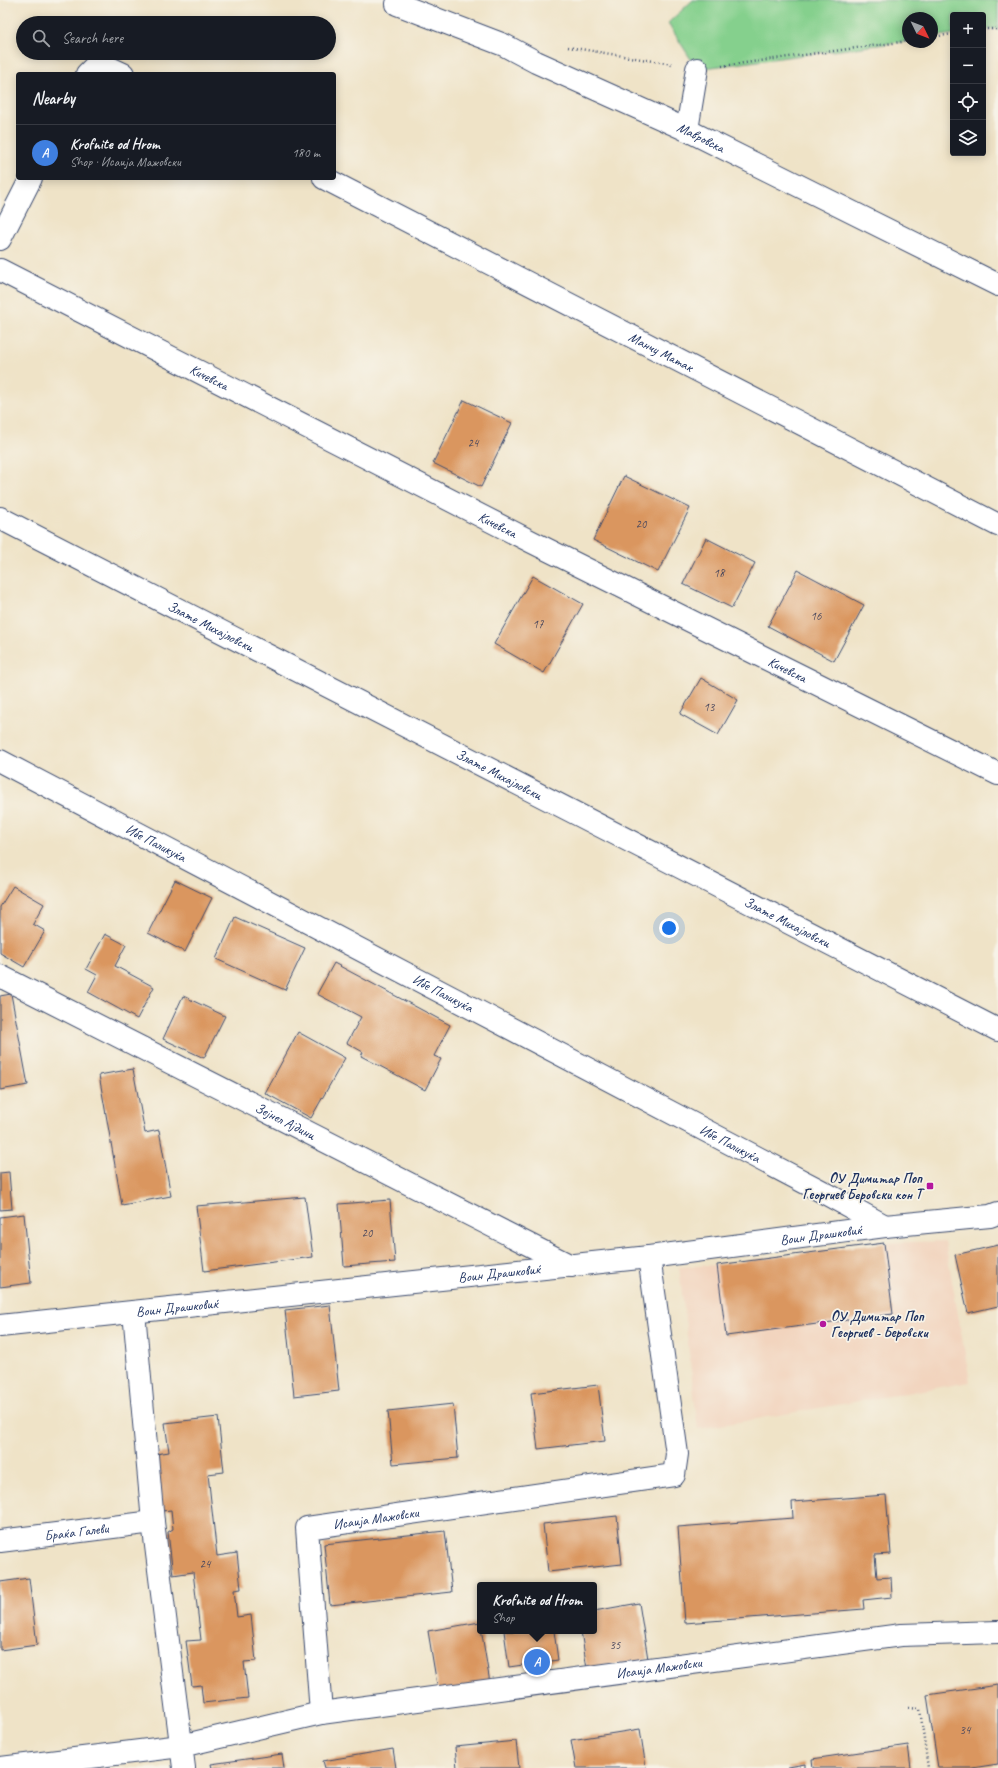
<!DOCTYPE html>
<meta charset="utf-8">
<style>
body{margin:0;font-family:Caveat,sans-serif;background:#20242c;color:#f1f3f6}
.controls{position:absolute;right:12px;top:12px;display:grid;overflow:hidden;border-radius:4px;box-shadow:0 2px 10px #0003}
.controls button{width:36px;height:36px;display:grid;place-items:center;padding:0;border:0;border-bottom:1px solid #363941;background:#171b24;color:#f1f3f6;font:20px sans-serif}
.compass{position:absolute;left:902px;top:12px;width:36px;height:36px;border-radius:50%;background:#171b24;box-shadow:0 2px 10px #0003;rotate:133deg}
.you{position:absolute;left:669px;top:928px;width:14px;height:14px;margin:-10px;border:3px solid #fff;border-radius:50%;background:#1a73e8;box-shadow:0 0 0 6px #1a73e833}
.badge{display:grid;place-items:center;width:26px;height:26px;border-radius:50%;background:#db2777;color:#fff;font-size:13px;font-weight:700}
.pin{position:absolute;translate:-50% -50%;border:2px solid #fff;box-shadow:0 1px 4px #0006}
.popup{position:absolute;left:477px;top:1582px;width:120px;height:52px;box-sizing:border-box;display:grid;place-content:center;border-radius:4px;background:#171b24;filter:drop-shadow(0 1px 3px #0005);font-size:13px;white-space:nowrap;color:#9ea1a6}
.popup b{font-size:15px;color:#f1f3f6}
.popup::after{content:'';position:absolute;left:50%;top:100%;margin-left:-8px;border:8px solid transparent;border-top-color:#171b24}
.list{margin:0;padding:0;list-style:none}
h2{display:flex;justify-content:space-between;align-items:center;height:52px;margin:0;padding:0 16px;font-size:17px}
h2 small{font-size:13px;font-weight:400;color:#9ea1a6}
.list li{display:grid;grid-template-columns:26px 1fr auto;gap:12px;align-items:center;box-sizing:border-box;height:56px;padding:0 16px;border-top:1px solid #363941}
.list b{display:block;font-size:15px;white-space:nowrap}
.list p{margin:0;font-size:13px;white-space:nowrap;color:#9ea1a6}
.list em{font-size:13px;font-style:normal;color:#9ea1a6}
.icon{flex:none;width:22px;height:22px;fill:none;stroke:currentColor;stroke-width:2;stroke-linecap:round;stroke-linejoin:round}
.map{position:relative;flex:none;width:998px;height:1768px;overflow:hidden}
.search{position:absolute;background:#171b24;box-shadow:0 2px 10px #0003;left:16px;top:16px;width:320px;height:44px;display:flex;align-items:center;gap:10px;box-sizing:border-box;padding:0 14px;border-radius:22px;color:#9ea1a6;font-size:15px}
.panel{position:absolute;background:#171b24;box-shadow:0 2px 10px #0003;left:16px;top:72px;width:320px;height:108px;border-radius:4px}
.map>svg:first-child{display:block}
</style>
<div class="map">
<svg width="998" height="1768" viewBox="0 0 998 1768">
<rect width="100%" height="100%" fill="#f7f3e8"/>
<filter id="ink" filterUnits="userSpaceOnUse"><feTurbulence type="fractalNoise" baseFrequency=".025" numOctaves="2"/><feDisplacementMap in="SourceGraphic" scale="8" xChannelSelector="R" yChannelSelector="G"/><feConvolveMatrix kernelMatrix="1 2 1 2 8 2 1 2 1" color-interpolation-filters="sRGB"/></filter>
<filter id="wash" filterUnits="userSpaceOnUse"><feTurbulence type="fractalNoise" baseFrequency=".012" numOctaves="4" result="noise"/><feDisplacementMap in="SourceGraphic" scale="16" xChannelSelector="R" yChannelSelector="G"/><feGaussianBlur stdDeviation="0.9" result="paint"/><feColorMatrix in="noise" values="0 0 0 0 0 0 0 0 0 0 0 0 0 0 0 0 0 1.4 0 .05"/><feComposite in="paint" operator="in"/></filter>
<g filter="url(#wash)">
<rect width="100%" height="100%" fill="#efe3c7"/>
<path fill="#f2d4be" d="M945 1241 970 1382 698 1429 679 1267 717 1265 884 1243Z"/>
<path fill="#85d08d" stroke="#508076" d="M693 0H998V29H983V15H953V34L932 37V18H908V41L697 69 668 23Z"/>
<g id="blocks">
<path fill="#da965e" d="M464 400 512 423 481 487 433 463Z
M624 476 690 508 658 572 593 540Z
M706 538 755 563 732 608 683 584Z
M798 570 864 605 834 661 768 626Z
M533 576 583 604 544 673 494 644Z
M701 678 738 700 718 735 680 714Z
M175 880 212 898 185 952 148 933Z
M13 886 44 904 33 924 45 931 24 967 0 953V907Z
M235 917 305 948 285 990 216 959Z
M105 934 126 945 115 966 154 987 137 1019 88 992 97 975 86 969Z
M334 963 450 1025 434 1056 441 1059 425 1090 361 1056 363 1052 347 1043 361 1017 317 994Z
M11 994 28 1085 0 1090V996Z
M183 996 225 1016 204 1058 163 1039Z
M298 1032 345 1058 311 1118 265 1093Z
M133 1069 145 1133 159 1130 171 1196 122 1205 99 1075Z
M9 1172 12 1209 0 1210V1173Z
M305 1197 313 1257 204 1271 196 1206Z
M390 1200 395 1262 344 1266 339 1204Z
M24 1214 31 1283 0 1287V1217Z
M884 1243 893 1314 726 1336 717 1265Z
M998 1245V1306L968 1313 955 1255Z
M330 1305 339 1391 294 1396 285 1310Z
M598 1385 605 1441 538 1449 531 1393Z
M453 1404 458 1458 393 1464 388 1411Z
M218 1417 224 1472 208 1474 217 1556 237 1553 241 1589 234 1590 237 1617 251 1615 256 1661 244 1662 248 1698 203 1703 201 1685 192 1686 186 1641 201 1640 193 1572 173 1575 168 1532 173 1529 171 1510 162 1511 156 1454 169 1452 165 1423Z
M886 1495 891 1554 875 1555 877 1578 891 1577 892 1597 863 1600 864 1609 685 1623 678 1527 793 1518 792 1502Z
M617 1516 622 1564 548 1572 543 1524Z
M445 1531 452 1592 330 1605 324 1544Z
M29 1578 37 1645 0 1650V1582Z
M639 1603 648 1659 587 1669 581 1631H594V1611Z
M480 1622 490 1683 438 1691 428 1631Z
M504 1631H554L558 1660 509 1667Z
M998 1685V1764L972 1768H938L927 1695Z
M640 1729 646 1768H576L571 1740Z
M516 1741 519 1768H457L455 1747Z
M908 1745 911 1768H813L812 1759Z
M393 1749 396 1768H325L323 1761Z
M282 1754 284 1768H212L211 1764Z
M805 1764V1768H788V1767Z"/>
</g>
</g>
<g filter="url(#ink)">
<use href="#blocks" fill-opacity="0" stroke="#3b4a6e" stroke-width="1"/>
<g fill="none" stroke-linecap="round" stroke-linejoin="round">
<defs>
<g id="minor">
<path id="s1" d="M397 4 504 45 536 62 687 130 998 285"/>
<path d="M87 74 95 66 110 68 123 74"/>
<path d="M687 130 697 69"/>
<path id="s2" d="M324 178 998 525"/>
<path d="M0 239 31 178"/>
<path id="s3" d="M0 270 532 542 998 774"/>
<path id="s4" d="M0 518 998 1030"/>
<path id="s5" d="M0 761 823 1192 885 1226"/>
<path id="s6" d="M0 976 571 1266"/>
<path d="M134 1312 153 1522 184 1768"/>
<path id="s7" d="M0 1326 649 1257 885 1226 990 1216 998 1213"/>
<path id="s8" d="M0 1541 153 1522"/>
<path id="s9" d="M321 1713 307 1528 674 1475 677 1454 649 1257"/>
<path id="s10" d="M1 1768 181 1746 321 1713 901 1635 998 1632"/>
</g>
</defs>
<use href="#minor" stroke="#3b4a6e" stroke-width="24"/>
<path stroke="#3b4a6e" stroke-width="2.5" stroke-dasharray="1 3" stroke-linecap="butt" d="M983 29H998
M932 37 953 34
M568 47 672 64
M722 66 908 41
M909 1708 920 1709 928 1768"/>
<use href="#minor" stroke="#fff" stroke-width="22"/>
</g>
</g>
<g fill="#b5179e" stroke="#f7f3e8" stroke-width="1.5">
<rect x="926" y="1182" width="8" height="8" rx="2"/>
<circle cx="823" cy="1324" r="4"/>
</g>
<g text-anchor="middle" stroke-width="3.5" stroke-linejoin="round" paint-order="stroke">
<g font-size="12" fill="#4b495e">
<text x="473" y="447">24</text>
<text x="641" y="528">20</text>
<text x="719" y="577">18</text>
<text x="816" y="620">16</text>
<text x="538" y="628">17</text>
<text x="709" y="711">13</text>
<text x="367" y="1237">20</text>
<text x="205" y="1568">24</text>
<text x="615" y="1649">35</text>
<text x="965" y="1734">34</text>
</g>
<g font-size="14" fill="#1b2f5e" stroke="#f7f3e8">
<text dy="5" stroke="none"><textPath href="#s1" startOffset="332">Мавровска</textPath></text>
<text dy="5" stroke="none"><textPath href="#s2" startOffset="379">Манчу Матак</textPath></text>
<text dy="5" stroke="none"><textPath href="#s3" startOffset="235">Кичевска</textPath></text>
<text dy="5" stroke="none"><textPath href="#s3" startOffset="559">Кичевска</textPath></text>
<text dy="5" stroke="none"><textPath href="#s4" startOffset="237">Злате Михајловски</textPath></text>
<text dy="5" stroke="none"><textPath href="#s3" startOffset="883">Кичевска</textPath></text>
<text dy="5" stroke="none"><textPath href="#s4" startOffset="561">Злате Михајловски</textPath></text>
<text dy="5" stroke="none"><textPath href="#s5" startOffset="176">Ибе Паликуќа</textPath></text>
<text dy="5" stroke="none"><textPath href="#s4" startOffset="885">Злате Михајловски</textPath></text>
<text dy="5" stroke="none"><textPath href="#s5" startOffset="500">Ибе Паликуќа</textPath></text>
<text dy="5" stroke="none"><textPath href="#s6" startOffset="320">Зејнел Ајдини</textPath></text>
<text dy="5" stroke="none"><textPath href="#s5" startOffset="824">Ибе Паликуќа</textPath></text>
<text dy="5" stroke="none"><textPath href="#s7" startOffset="826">Воин Драшковиќ</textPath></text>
<text dy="5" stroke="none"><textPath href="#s7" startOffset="502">Воин Драшковиќ</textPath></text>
<text dy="5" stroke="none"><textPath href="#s7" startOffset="178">Воин Драшковиќ</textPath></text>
<text dy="5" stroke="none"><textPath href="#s9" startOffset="255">Исаија Мажовски</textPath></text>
<text dy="5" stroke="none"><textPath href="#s8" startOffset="77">Браќа Галеви</textPath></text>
<text dy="5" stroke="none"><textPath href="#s10" startOffset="666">Исаија Мажовски</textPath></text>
</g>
<g font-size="14" font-weight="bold" fill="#1b2f5e" stroke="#f7f3e8" text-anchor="end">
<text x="922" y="1183">ОУ Димитар Поп<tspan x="922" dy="16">Георгиев Беровски кон Т</tspan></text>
<text x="831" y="1321" text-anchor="start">ОУ Димитар Поп<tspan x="831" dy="16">Георгиев - Беровски</tspan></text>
</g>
</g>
</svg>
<div class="controls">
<button>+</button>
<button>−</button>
<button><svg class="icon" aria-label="locate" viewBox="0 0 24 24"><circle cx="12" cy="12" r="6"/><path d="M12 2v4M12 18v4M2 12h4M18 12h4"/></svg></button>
<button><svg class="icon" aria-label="layers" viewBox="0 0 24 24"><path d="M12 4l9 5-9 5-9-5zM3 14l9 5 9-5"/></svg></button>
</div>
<svg class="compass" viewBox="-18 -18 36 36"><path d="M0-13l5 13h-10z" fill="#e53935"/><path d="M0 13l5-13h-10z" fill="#9ea1a6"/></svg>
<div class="you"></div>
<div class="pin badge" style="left:537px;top:1662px;background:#3f7fe0">A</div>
<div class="popup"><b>Krofnite od Hrom</b>Shop</div>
<div class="search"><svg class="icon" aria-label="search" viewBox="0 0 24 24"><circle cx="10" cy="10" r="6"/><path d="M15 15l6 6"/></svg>Search here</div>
<section class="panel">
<h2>Nearby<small></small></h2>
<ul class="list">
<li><span class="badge" style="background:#3f7fe0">A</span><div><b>Krofnite od Hrom</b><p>Shop · Исаија Мажовски</p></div><em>180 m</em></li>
</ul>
</section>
</div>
